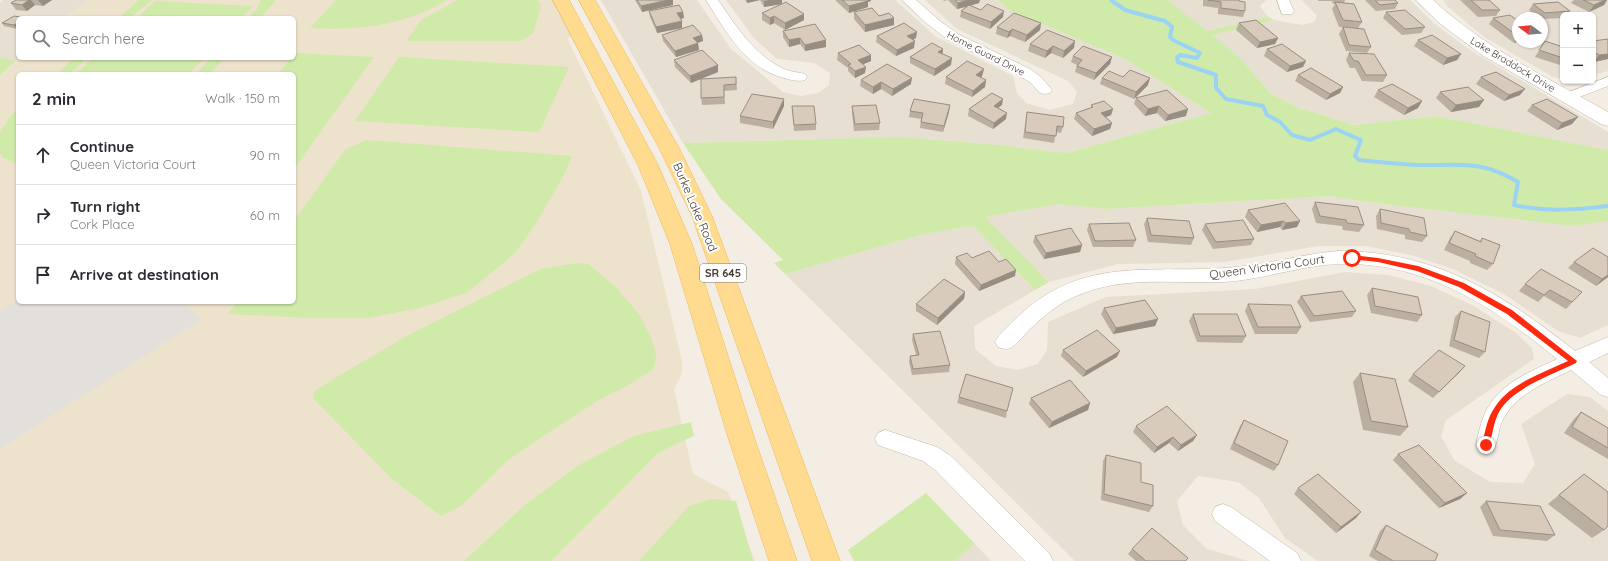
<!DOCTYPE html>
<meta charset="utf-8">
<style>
body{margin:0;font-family:Quicksand,sans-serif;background:#f7f7f7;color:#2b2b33}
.controls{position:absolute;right:12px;top:12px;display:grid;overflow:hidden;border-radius:6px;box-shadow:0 1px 3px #0004}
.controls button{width:36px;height:36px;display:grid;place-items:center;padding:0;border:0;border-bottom:1px solid #e1e1e2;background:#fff;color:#2b2b33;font:20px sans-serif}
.compass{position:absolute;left:1512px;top:12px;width:36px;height:36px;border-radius:50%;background:#fff;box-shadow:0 1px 3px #0004;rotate:286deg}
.stop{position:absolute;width:12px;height:12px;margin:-9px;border:3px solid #ff290e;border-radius:50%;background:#fff}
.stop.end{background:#ff290e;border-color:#fff;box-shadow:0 1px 4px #0008}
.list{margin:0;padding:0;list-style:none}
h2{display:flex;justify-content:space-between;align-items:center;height:52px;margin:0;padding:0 16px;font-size:17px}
h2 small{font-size:13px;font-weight:400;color:#7c7c81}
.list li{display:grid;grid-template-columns:26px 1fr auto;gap:12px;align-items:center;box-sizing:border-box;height:60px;padding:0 16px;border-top:1px solid #e1e1e2}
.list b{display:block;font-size:15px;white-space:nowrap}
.list p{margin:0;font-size:13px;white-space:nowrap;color:#7c7c81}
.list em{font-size:13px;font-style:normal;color:#7c7c81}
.icon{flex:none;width:22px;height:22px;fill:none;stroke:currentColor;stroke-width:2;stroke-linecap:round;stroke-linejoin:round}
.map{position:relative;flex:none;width:1608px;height:561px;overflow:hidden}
.search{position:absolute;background:#fff;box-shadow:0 1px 3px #0004;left:16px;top:16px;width:280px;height:44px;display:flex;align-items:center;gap:10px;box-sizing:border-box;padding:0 14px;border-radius:6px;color:#7c7c81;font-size:15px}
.panel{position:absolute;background:#fff;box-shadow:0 1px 3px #0004;left:16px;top:72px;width:280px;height:232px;border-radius:6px}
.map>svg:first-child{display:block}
</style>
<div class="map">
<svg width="1608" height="561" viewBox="0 0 1608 561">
<rect width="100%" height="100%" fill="#f3ede3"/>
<path fill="#e7dfd1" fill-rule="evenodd" d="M3 0H88L65 18H18V58H20L16 61 0 57V3Z
M601 0H697L731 49 783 92 801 96 818 93 829 85 830 73 814 63 777 59 754 38 726 0H895L935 36 1013 76 1017 93 1026 103 1050 110 1073 104 1077 92 1068 81 957 29 925 0H998L1009 10 1125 59 1211 113 1067 153 990 144 897 137 683 143Z
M1168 0H1266L1260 6 1268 17 1207 31Z
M1302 0H1410L1435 24 1470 50 1608 132V150L1436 116 1354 125 1306 110H1303L1271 94 1240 58 1211 35 1274 20 1302 25 1314 22 1317 16Z
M1443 0H1608V71L1593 75V15H1563V79L1553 77 1484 37 1447 6ZM1518 18H1542V42H1518Z
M1330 196 1390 205 1573 226 1608 221V325L1580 338 1558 331 1504 294 1453 269 1411 255 1366 246H1319L1225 262 1118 264 1049 282 985 217 1058 204 1105 209Z
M973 226 1035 290 974 326 975 349 996 366 1018 370 1038 364 1047 350 1048 322 1106 297 1255 289 1345 272 1388 275 1431 286 1474 306 1516 333 1532 348 1534 359 1446 420 1441 436 1454 460 1490 482 1523 483 1535 464 1521 424 1567 394 1590 397 1608 411V561H1318L1285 538 1259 498 1238 482 1198 476 1177 501 1183 525 1207 549 1248 561H1075L785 274 920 235Z
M975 544 991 561H954Z"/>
<path fill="#ede2cc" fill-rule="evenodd" d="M88 0H559L578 35 567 38 641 191 682 361V373L674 389 693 474 728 492 755 561H0V75L20 58H294V18H65ZM18 74H294V302H18Z"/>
<path fill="#cfeaa9" d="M139 0H152L130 18H119Z
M261 0H276L260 18H249L256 10Z
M336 0H447C406 25 358 31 310 28Z
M458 0H537L541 5 533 34 520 41H406L421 20Z
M998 0H1168L1207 31 1268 17 1274 20 1212 35 1240 58 1271 94 1303 110H1306L1354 125 1436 116 1608 150V221L1573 226 1390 205 1330 196 1105 209 1058 204 985 217 1049 282 1035 290 973 226 920 235 785 274 774 263 783 260 721 199 683 143 897 137 990 144 1067 153 1211 113 1125 59 1009 10Z
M155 1 253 6 241 18H137Z
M296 53 374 57 294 169V74H278L291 58H294Z
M0 57 16 61 0 75Z
M399 57 569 67 539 132 355 121Z
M74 58H87L69 74H57Z
M93 58H204L189 74H76Z
M211 58H224L210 74H196Z
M18 109V128L16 131 18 139V164L2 157 0 152V132L13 113Z
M366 140 572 156 563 177 536 223 515 253 468 292 424 307 368 318H311L228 314 237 302H294V221L345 150Z
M578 263 588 264 616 287 641 317 651 338 656 353 655 363 652 370 625 387 602 398 534 442 507 461 461 506 441 516 392 479 313 398 315 391 335 378 412 333 541 269Z
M691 422 694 436 682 441 658 453 551 561H464L525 505 579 465 634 436Z
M926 493 975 544 954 561H854L848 550Z
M711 499 736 501 753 561H639L689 506Z"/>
<path fill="#e3e0dc" d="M18 300V302H182L202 319 0 449V310Z"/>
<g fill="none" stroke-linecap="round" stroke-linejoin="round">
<path stroke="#9bd3f4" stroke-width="4" d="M1111 0 1125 10 1165 21 1172 27 1170 37 1173 40 1200 53 1197 58 1180 55 1177 58 1178 62 1216 75V88L1226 99 1263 106 1267 115 1280 122 1292 135 1310 140 1336 129 1361 140 1355 156 1359 160C1378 162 1398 164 1417 165 1458 166 1480 159 1518 182L1514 205C1546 212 1576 210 1608 206"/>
<defs>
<path id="minor" d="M706 0H718C736 26 754 55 784 69 791 72 798 72 805 74L807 77 805 80C798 82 791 80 784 78 746 69 725 30 706 0Z
M902 0H916L940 21 958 34 1030 69 1041 77 1052 90 1050 93 1045 94 1040 93 1031 83 1009 69 948 40 925 22Z
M1277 0H1289L1294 11 1292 14H1282Z
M1608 77V86L1569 101 1564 100 1562 97 1564 94Z
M1338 251C1434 251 1502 293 1575 351L1608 337V353L1589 362 1608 378V397L1601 395 1571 370C1549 381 1518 393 1505 416 1498 426 1499 440 1493 451L1486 454 1479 451 1476 445C1479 431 1482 416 1490 404 1505 381 1534 370 1557 359 1489 303 1416 256 1324 265 1290 269 1258 280 1224 282 1175 284 1123 275 1076 296 1059 303 1044 316 1030 329 1024 335 1019 342 1012 347 1008 350 1003 349 998 347L995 342C1001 331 1013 322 1022 313 1087 254 1159 275 1236 267 1270 264 1303 254 1338 251Z
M885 430 937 447 951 456 1049 553 1053 561H1025L935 470 923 461 878 445 875 439 878 433Z
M1223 504 1231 507 1297 553 1301 561H1270L1215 521 1212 514 1215 507Z"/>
<path id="tertiary" d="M1416 0H1433C1485 48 1547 78 1608 112V126L1601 124 1482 55 1438 22Z"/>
<path id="primary" d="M553 0H569L658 165 692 244 754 437 797 561H769L728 437 670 244 638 165Z
M579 0H595L679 148 712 216 840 561H812L692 216 659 148Z"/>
</defs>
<use href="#minor" stroke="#c2b8a8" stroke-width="1"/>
<use href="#tertiary" stroke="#c2b8a8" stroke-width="1"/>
<use href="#primary" stroke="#ebb959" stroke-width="1"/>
<use href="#minor" fill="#fff" fill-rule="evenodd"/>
<use href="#tertiary" fill="#fff" fill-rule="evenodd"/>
<use href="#primary" fill="#ffdb90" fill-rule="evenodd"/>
</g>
<path fill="#baafa1" d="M16 0H52L43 6 35 5 27 11 16 10 11 3Z
M635 0H673V5L642 12Z
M745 0H782V4L764 7 760 0 747 3Z
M835 0H871V1L868 2V7L849 13Z
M943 0H980L979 3 970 6 1003 17 990 29 960 17 961 11 966 7 957 9 948 0 944 1Z
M1203 0H1239V1L1245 11 1243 17 1218 14V8L1203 6Z
M1318 0H1348H1345L1344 3 1362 22 1358 28 1339 27 1332 9 1335 4H1333L1332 1H1318Z
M1365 0H1395L1398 3 1395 9 1376 11Z
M1460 0H1489L1500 10 1496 16 1478 17Z
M1574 0H1607L1604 5 1589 12 1571 3Z
M1533 4 1570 11 1567 15H1563V18L1542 19V18H1539L1529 10Z
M649 11 683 12 684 18 680 19 682 21V28L657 33 650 17Z
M854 12 894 18V25L865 32 854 19Z
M1386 12 1425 27 1421 33 1402 35 1383 18Z
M762 13 804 20 785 30 774 23 770 25 762 20Z
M18 18V28L17 29 4 26 2 23Z
M1493 18 1518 21V42L1514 43 1489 24Z
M1041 23 1040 30 1025 42 1010 36 1007 38 996 34 997 27Z
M1239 23 1278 38 1275 44 1257 48 1236 30Z
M1343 27 1371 47 1367 53 1346 51 1339 34Z
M783 31 826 40V47L805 51 800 44 789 47 783 37Z
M662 35H702L703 41 698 43 699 50 676 57 663 41Z
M877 36 916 38 913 40 914 48 896 56 876 42Z
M1608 39V59L1594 62 1593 61V41Z
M1418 40 1461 54 1457 60 1443 65 1414 46Z
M1545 41 1563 47V66L1535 57Z
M1030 44 1074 48 1063 58 1051 53 1045 58 1028 51Z
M943 49V54L951 65 934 76 910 63V57Z
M1267 49 1303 67 1287 72 1264 56Z
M838 53 871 61 863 64 865 73 855 78 848 71V68L837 60Z
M1349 53 1387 75 1383 82 1362 81 1355 68H1350L1346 60Z
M1073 56 1112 57 1110 64 1094 80 1075 72 1077 65 1071 62Z
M674 60 718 65V72L691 83 675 67Z
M984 69 982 76 980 78 986 80 985 87 972 97 945 84 946 77Z
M1298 75 1343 87 1340 93 1326 100 1295 81Z
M736 77 737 90 724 91 725 104 702 105 701 98Z
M1123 77 1148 85 1134 99 1100 84 1102 78Z
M1481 77 1520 95 1504 101 1476 84Z
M861 80 911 84 892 96 881 89 873 94 860 86Z
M1378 90 1422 101 1418 108 1404 115 1374 97Z
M1440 92 1479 107 1451 112 1436 98Z
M1136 98 1186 116 1165 121 1157 113 1145 116 1134 104Z
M784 99V106L773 129 740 123V116Z
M1002 105 998 108 1006 119 993 129 968 116 969 109Z
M1091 105 1113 109 1111 115 1106 117 1112 123 1110 129 1092 136 1074 119 1076 113 1091 108Z
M1532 105 1572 124 1557 130 1527 111Z
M792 106 816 124V130L794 131Z
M852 106 880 123 879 130 854 131 852 113Z
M910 111 949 112 943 132 920 128 921 119 909 117Z
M1027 112 1063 127 1061 133 1056 132 1054 143 1023 138 1026 118Z
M1315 202 1364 225 1359 232 1343 230 1342 226 1316 223 1312 209Z
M1285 203 1297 227 1282 230 1280 227 1257 232 1245 217 1248 210Z
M1380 209 1427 236 1422 242 1405 239V235L1377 229 1376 216Z
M1147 218 1194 238 1191 245 1148 242 1144 224Z
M1089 224 1136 240 1133 247H1093L1087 230Z
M1205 224 1254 239 1251 245 1213 249 1202 230Z
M1455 231 1480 241 1482 238 1493 264 1487 270 1470 263V261L1444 250 1450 238Z
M1035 236 1082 245 1080 252 1044 259 1033 242Z
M956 257 972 258 1015 276 979 291 955 264Z
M1574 262 1608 277 1596 286 1568 268Z
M1525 284 1582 292 1566 309 1544 296 1538 302 1519 291Z
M1372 288 1422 315 1417 322 1371 313 1367 295Z
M965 292 964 299 937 325 916 311V304Z
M1301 296 1356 311 1352 317 1310 322 1297 302Z
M1248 304 1301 327 1297 334H1255L1245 311Z
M1104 308 1158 319 1155 326 1113 334 1101 314Z
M1461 311 1485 352 1479 358 1449 346 1455 317Z
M1193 314 1246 336 1242 343 1197 342 1189 321Z
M913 334 950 365 949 372 912 375 909 362 910 356 916 355 912 340Z
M1063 350 1117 357 1083 377 1061 356Z
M1465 366 1433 398 1408 381 1413 374Z
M1360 373 1408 427 1400 436 1363 430 1353 382Z
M959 397 1007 411 1006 418 957 403Z
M1031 398 1090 403 1088 410 1049 428 1029 404Z
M1581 412 1608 428V459L1564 433 1574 419Z
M1244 420 1278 465 1274 471 1230 449 1240 426Z
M1136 426 1197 435 1193 441 1178 451 1169 443 1154 453 1133 432Z
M1398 454 1467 493 1460 499 1439 508 1393 460Z
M1106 455 1141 482 1153 506 1149 512 1101 500 1103 461Z
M1584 474 1604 530 1592 538 1548 504Z
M1298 488 1356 518 1336 533 1294 494Z
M1486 501 1555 535 1547 541 1493 536 1480 507Z
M1386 525 1435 561H1378L1369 556 1380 531Z
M1132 549 1188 558 1186 561H1136L1128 554Z"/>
<path fill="#978e83" d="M29 0H31L35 5 27 11 22 5Z
M38 0H52L43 6Z
M668 0H673V5L642 12 641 6Z
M747 0H760L747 3Z
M769 0H782V4L764 7V1Z
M863 0H871V1L868 2V7L849 13V6Z
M968 0H980L979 3 957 9 958 3Z
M1605 0H1607L1604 5 1589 12 1594 5Z
M1004 11 1003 17 990 29 991 22Z
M683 12 684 18 678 19 677 13Z
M804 14V20L785 30V23Z
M774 16V23L770 25V18Z
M894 18V25L865 32V25Z
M682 21V28L657 33 656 27Z
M18 23V28L17 29 14 25Z
M1041 23 1040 30 1025 42 1027 35Z
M1012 29 1010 36 1007 38 1009 32Z
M917 32 916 38 906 43 907 36Z
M702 35 703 41 694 44 693 38Z
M1518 37V42L1514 43Z
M800 38V44L789 47V40Z
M1278 38 1275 44 1257 48 1260 42Z
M826 40V47L805 51V45Z
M915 41 914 48 896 56 897 50Z
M1075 41 1074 48 1063 58 1064 51Z
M698 43 699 50 676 57 675 51Z
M1053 46 1051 53 1045 58 1047 51Z
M943 49 942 55 938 52Z
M1461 54 1457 60 1443 65 1447 58Z
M1608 54V59L1594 62 1599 55Z
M871 55V61L857 67 858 60Z
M1112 57 1110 64 1094 80 1096 73Z
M952 58 951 65 934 76 935 69Z
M1306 61 1303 67 1287 72 1290 66Z
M718 65V72L691 83 690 76Z
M866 67 865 73 855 78V71Z
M984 69 982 76 975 82 976 75Z
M912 78 911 84 892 96 893 89Z
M1150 78 1148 85 1134 99 1136 92Z
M986 80 985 87 972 97 973 91Z
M881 82V89L873 94V87Z
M1343 87 1340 93 1326 100 1330 94Z
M1525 89 1520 95 1504 101 1509 95Z
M784 99V106L773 129V122Z
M1003 99 1002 105 992 112 994 106Z
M1484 100 1479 107 1451 112 1456 105Z
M1422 101 1418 108 1404 115 1408 108Z
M950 105 949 112 943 132 944 126Z
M1159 106 1157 113 1145 116 1148 109Z
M1113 109 1111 115 1099 120 1101 113Z
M1188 109 1186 116 1165 121 1168 115Z
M1007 113 1006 119 993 129 994 123Z
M1578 117 1572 124 1557 130 1562 123Z
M1112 123 1110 129 1092 136 1094 129Z
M1283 221 1280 227 1257 232 1261 225Z
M1300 221 1297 227 1282 230 1286 223Z
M1082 245 1080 252 1044 259 1046 253Z
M1016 270 1015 276 979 291 981 285Z
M1608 275V277L1596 286 1602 279Z
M965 292 964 299 937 325 938 318Z
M1158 319 1155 326 1113 334 1116 328Z
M1120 351 1117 357 1083 377 1086 371Z
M1465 366 1459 373 1433 398Z
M1090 403 1088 410 1049 428 1052 422Z
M1197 435 1193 441 1178 451 1181 445Z
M1173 437 1169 443 1154 453 1157 447Z
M1467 493 1460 499 1439 508 1445 503Z
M1361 512 1356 518 1336 533 1341 527Z"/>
<path fill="#d8cbbb" stroke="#978e83" d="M16 0H29L22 5 11 3Z
M637 0H668L641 6Z
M842 0H867L868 1 849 6Z
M955 0H968L958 3Z
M1208 0H1239V1L1245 2V11L1221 8V2Z
M1375 0H1395L1398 3 1380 5Z
M1471 0H1489L1500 10H1482Z
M1583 0H1605L1594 5Z
M786 2 804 14 785 23 774 16 770 18 762 13Z
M1335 2 1354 4 1362 22 1343 20Z
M1558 2 1570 11 1545 13 1533 4Z
M987 4 1004 11 991 22 961 11 969 5 981 10Z
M679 5 683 12 677 13 682 21 656 27 649 11Z
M872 8 879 16 889 13 894 18 865 25 854 12Z
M1405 10 1425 27 1405 29 1386 12Z
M1014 13 1041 23 1027 35 1012 29 1009 32 997 27Z
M1510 15 1518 21V36L1493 18Z
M14 16 26 18H18V23L14 25 2 23Z
M1256 20 1278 38 1260 42 1239 23Z
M904 23 917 32 907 36 915 41 897 50 877 36Z
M815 24 826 40 805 45 800 38 789 40 783 31Z
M693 25 702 35 693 38 698 43 675 51 662 35Z
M1343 27 1364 29 1371 47 1349 45Z
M1047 30 1075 41 1064 51 1053 46 1047 51 1030 44Z
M1432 35 1461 54 1447 58 1418 40Z
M1608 39V54L1599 55 1593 51V41Z
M1545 41 1563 47V58L1539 50Z
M932 43 943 49 938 52 952 58 935 69 910 57Z
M1282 44 1306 61 1290 66 1267 49Z
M859 45 871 55 858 60 866 67 855 71 848 65 851 64 838 53Z
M1083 46 1112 57 1096 73 1077 66 1082 60 1073 56Z
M702 50 718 65 690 76 674 60Z
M1349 53 1374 54 1387 75H1366L1358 61H1354Z
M967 61 984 69 976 75 986 80 973 91 946 77Z
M887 64 912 78 893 89 881 82 873 87 861 80Z
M1311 68 1343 87 1330 94 1298 75Z
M1130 70 1150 78 1136 92 1102 78 1109 71 1123 77Z
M1496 72 1525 89 1509 95 1481 77Z
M736 77V84L724 85V97L701 98V79Z
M1392 84 1422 101 1408 108 1378 90Z
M1468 87 1484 100 1456 105 1440 92Z
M1167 90 1188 109 1168 115 1159 106 1148 109 1136 98Z
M992 93 1003 99 994 106 1007 113 994 123 969 109Z
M752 94 784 99 773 122 740 116Z
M914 99 950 105 944 126 921 122 923 113 910 111Z
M1547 99 1578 117 1562 123 1532 105Z
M1104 101 1113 109 1101 113 1112 123 1094 129 1076 113 1093 107 1091 105Z
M876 105 880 123 855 124 852 106Z
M792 106H814L816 124 794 125Z
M1027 112 1064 117 1063 127 1057 126 1056 136 1025 132Z
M1315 202 1358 207 1364 225 1347 223 1346 220 1320 216Z
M1285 203 1300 221 1286 223 1283 221 1261 225 1248 210Z
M1380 209 1424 218 1427 236 1410 232 1409 229 1381 223Z
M1147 218 1189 221 1194 238 1151 235Z
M1243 220 1254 239 1216 242 1205 224Z
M1129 223 1136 240 1095 241 1089 224Z
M1071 228 1082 245 1046 253 1035 236Z
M1455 231 1481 242 1482 238 1500 245 1493 264 1475 256 1476 254 1449 243Z
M1593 248 1608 257V275L1602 279 1574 262Z
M989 251 999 262 1006 259 1016 270 981 285 956 257 967 253 972 258Z
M1541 269 1582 292 1572 302 1550 290 1544 295 1525 284Z
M944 279 965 292 938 318 916 304Z
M1372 288 1418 297 1422 315 1375 306Z
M1342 291 1356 311 1314 316 1301 296Z
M1145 300 1158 319 1116 328 1104 308Z
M1248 304 1291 305 1301 327H1258Z
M1461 311 1490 322 1485 352 1454 340Z
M1193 314H1237L1246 336H1200Z
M1097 330 1120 351 1086 371 1063 350Z
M940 331 950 365 913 369 910 356 919 355 913 334Z
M1439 350 1465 366 1439 392 1413 374Z
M1360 373 1395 379 1408 427 1371 421Z
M966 374 1013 388 1007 411 959 397Z
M1070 380 1090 403 1052 422 1031 398Z
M1167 406 1197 435 1181 445 1173 437 1157 447 1136 426Z
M1581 412 1608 428V448L1572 427Z
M1244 420 1288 441 1278 465 1234 443Z
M1419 445 1467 493 1445 503 1398 454Z
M1106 455 1141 463V482L1153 485V506L1104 494Z
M1318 474 1361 512 1341 527 1298 488Z
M1584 474 1608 492V526L1604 530 1559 495Z
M1486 501 1540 506 1555 535 1500 530Z
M1386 525 1438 554 1435 561H1393L1375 550Z
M1152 528 1188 558 1185 561H1146L1132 549Z"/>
<path fill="#ff290e" d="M1352 255 1378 258 1418 266 1464 283 1512 310 1577 361 1576 363C1552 375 1512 388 1499 412 1493 423 1493 436 1488 447H1483L1482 445C1485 432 1487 418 1495 407 1510 383 1543 373 1568 361L1507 314 1459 287 1417 271 1378 262 1350 259V256Z"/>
<g text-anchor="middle" stroke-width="4" stroke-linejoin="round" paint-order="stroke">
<g font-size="10" fill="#453d33" stroke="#fff">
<text transform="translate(986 53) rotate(27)" y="4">Home Guard Drive</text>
<text transform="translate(1513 64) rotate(31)" y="4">Lake Braddock Drive</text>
</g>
<rect fill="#fff" stroke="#7d7770" stroke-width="1" x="700" y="264" width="46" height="18" rx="3"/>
<g font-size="11" font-weight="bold" fill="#453d33">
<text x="723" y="277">SR 645</text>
</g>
<g font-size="12" fill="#453d33" stroke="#fff">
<text transform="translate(695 207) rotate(67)" y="4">Burke Lake Road</text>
<text transform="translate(1267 267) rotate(-8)" y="4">Queen Victoria Court</text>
</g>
</g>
</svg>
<div class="controls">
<button>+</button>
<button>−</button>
</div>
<svg class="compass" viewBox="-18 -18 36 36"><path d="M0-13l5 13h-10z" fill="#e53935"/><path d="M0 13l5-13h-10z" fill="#7c7c81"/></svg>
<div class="stop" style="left:1352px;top:258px"></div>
<div class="stop end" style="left:1486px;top:445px"></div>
<div class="search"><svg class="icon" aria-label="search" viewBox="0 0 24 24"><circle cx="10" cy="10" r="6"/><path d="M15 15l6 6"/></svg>Search here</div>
<section class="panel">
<h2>2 min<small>Walk · 150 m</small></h2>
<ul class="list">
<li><svg class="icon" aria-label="ahead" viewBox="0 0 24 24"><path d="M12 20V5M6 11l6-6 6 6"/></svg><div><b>Continue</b><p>Queen Victoria Court</p></div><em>90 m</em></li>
<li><svg class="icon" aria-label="right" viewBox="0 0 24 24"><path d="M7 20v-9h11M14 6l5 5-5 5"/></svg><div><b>Turn right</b><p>Cork Place</p></div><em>60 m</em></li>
<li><svg class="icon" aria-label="arrive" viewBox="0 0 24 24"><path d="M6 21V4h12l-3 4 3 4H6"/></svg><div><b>Arrive at destination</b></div></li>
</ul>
</section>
</div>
